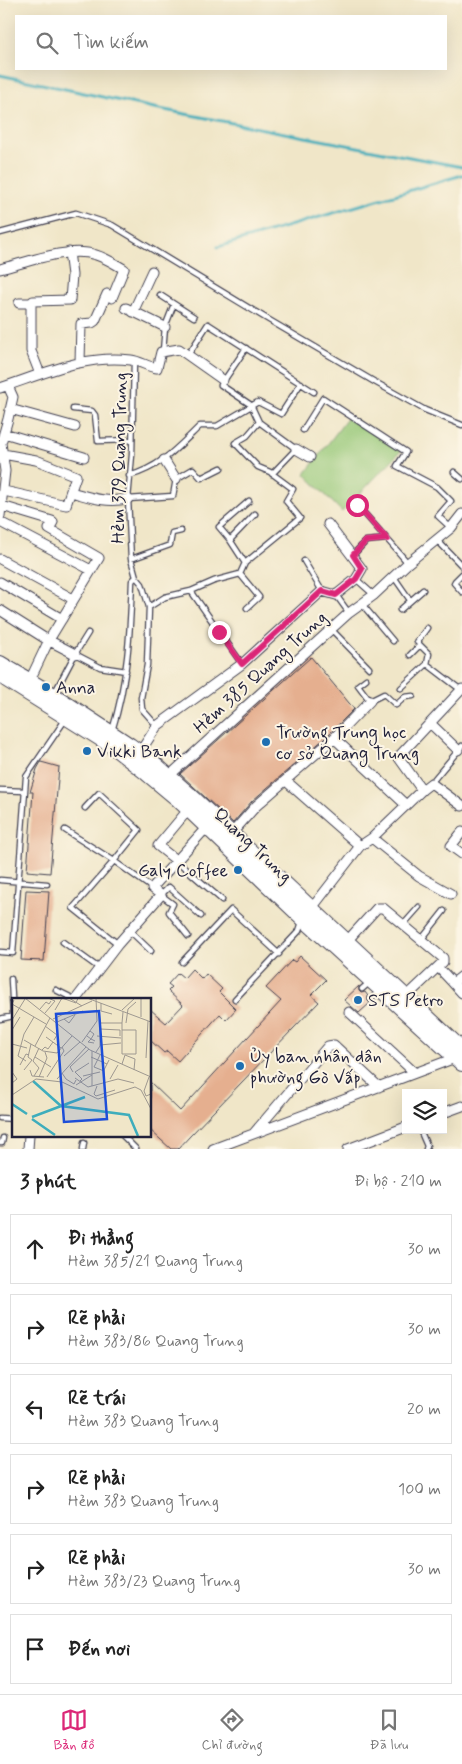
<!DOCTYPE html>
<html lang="vi">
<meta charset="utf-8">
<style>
body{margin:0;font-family:Mynerve,sans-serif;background:#f6f6f6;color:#222}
.controls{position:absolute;right:15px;bottom:15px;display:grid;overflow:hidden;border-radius:0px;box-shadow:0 5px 20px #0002}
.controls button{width:45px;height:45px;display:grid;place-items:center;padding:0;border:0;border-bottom:1px solid #e0e0e0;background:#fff;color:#222;font:25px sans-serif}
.stop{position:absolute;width:15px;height:15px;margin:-11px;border:4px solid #db2777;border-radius:50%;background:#fff}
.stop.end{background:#db2777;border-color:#fff;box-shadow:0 1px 5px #0008}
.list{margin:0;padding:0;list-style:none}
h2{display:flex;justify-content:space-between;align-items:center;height:65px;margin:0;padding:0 20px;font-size:21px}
h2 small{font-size:16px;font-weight:400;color:#767676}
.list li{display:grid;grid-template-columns:32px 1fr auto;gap:15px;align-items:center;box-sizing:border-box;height:70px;margin:0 10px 10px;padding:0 10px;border:1px solid #e0e0e0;border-radius:0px}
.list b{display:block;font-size:19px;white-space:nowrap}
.list p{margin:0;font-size:16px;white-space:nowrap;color:#767676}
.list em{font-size:16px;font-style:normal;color:#767676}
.icon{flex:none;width:28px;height:28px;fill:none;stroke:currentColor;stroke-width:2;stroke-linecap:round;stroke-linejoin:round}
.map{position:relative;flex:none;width:462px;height:1149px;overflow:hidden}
.search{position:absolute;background:#fff;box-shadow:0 5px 20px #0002;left:15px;right:15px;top:15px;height:55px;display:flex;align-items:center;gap:12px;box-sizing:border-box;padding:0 18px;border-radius:0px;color:#767676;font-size:19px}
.sheet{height:545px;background:#fff}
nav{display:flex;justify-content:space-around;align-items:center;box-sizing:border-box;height:70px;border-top:1px solid #e0e0e0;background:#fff;font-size:14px;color:#767676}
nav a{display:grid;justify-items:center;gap:2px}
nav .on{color:#db2777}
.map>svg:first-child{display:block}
</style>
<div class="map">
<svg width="462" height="1149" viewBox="0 0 462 1149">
<rect width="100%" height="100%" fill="#fcf5e5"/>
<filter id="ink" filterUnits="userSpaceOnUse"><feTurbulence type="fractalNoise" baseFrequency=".02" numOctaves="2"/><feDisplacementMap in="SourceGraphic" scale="10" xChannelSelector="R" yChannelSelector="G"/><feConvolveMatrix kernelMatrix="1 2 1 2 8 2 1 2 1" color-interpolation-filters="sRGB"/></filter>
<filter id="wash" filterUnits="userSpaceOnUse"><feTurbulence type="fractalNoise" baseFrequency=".0096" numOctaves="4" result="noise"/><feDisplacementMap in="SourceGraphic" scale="20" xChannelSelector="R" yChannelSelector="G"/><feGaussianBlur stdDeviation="1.12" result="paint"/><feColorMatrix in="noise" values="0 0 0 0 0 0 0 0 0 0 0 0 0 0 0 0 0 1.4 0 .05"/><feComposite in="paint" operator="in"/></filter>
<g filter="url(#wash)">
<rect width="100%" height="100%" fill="#f0e6c8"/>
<path fill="#97c878" stroke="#5c755a" d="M349 416 401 451 342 512 305 474Z"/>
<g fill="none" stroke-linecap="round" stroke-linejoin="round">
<path stroke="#3eadbc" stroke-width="3" d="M0 75 149 107 462 167
M218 247 462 175"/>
</g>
<g id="blocks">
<path fill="#e5af8f" d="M311 657 354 709 325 738 252 801 233 823 180 774Z
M41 762 59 767 50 873 27 871 33 792H30L37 769Z
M26 890 49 891 44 961 21 960Z
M300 956 326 980 311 995 319 1002 190 1136 178 1149H171L150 1130V1082L180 1111 281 1001 266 988 292 960 295 962Z
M192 969 202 979 206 974 222 989 219 992 236 1009 226 1020 220 1014 178 1061 167 1051 164 1053 150 1040V1009L166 1023 183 1005 168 991 172 987 168 984 178 973 184 978Z
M359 986V991L361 993 365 992 368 996V1001L370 1003 359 1013 344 1000Z"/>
</g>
</g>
<g filter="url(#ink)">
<use href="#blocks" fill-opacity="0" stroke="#413f50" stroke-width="1"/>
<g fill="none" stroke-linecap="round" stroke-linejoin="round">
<defs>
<path id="lane" d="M0 233 76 213 112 225 269 320 373 381 425 410 462 425
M160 295 194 317
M246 348 221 385 251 405 259 422 296 449 272 474
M163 351 165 327 174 304
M188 355 208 324 314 392
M73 409 92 411 95 415 98 441 132 440
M303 430 323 398 406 452 397 466 437 487 451 501 438 516 451 528
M454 472 462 479
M129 476C161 467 177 448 200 426H217L258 402 281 414 301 383
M128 499 173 496 176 479 193 469 201 478 221 468
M357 505 408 563
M230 540 255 514
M437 540 462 566
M353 555 366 541 387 539
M131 559 170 545 172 533 181 531
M304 561 322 591
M245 563 230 540 219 527 249 501
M240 574 259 597 247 608
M462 574 455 581 454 583 462 592
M136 577 142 584 149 607 147 665 141 698 142 709 157 726
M394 577 410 600
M356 579 374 595
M191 591 242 664
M336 595 349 613
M361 603 393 641
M149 607 165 597 191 591 214 581 240 574 245 563 300 518 286 501 293 489 270 472 258 467 235 443 247 436 259 422
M400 610 423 590
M332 630 369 668
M75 654 100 667 126 671
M410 655 420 645
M427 664 429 654 417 642 427 628
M366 679 358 685 370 701 384 694 396 705 405 697 413 696
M401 688 427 664 461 690
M54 694 75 654 88 633
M112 731C128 680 130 633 132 581L136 577 131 559 128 499 132 455 134 361
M431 783 462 746
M0 790 24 791
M85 808 99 793 139 830 114 861 152 888
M65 830 114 861 73 908 118 944
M177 861 222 900
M0 880 47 884
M403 925 419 907
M130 931 151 951
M188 936 169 912 173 904 161 895 169 887 201 916
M421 940 444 911
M63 942 99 968
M0 952 13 953 26 777 65 720
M182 962 231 910 279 954
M362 989 370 982
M56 990 74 999
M235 999 299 931 302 922
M371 999 380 991
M0 1019 13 1016 11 979
M0 1118 14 1119
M420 1130 427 1146 426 1149
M122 1135 136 1149
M0 1143H2L3 1138
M83 1149 84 1143"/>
<path id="street" d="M0 269C28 262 68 246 96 255 106 258 115 264 124 269L112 298 107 294 95 321 92 323 81 324 80 362
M19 303H31
M126 308 165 327
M133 312 152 271
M40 374 31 351V303L33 301 70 300 72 275 69 252
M0 388C43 374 85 354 131 360 140 361 148 367 157 368L161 352 179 349 223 380
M10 409 75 427
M4 433 84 457
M296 449 310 457
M3 454 36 460 76 476 66 505 4 491
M164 460 176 479
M71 492C93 498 105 503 128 499
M2 506 52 521 53 522 49 529 99 558 49 640 29 682
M0 516 5 471 1 443 8 419 13 397 8 386
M0 522 91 570
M0 559 73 599
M0 582 62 619
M0 610 46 639 75 654
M430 723 458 750
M334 738 406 805
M140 752 157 726 242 664 322 591 336 595 356 579 362 569 328 524
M169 776 349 613 374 595 408 563 451 528 462 514
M286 781 360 846
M422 790 399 758 401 754 462 689
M462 832 451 846 462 854
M232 833 256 806 334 738 370 701
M372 838 419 876 451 894
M177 861 158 846 188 810
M312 908 360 846 372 838 422 790 431 783 462 806
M347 941 377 908H383L443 958V962L406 997
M438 967 453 983 462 976
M453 983 462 993
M76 999 118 944 161 895 152 888 206 828
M349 1012 415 1073
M443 1113 462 1106
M254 1133 328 1046 334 1045 379 1087
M28 1149 29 1135
M213 1149 455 1058
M348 1149 406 1127"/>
<path id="primary" d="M0 663 54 695 130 745 152 761 196 800 462 1049
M0 676 110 745 146 773 176 798 303 919 462 1064"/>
</defs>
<use href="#lane" stroke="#413f50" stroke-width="7"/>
<use href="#street" stroke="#413f50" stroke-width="11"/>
<use href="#primary" stroke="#413f50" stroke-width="16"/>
<use href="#lane" stroke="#fff" stroke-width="4.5"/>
<use href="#street" stroke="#fff" stroke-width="9"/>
<use href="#primary" stroke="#fff" stroke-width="14"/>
</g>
</g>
<g fill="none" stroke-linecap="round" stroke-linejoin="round" filter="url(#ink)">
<path stroke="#db2777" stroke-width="6" d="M219 632 242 664 322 591 336 595 356 579 362 569 353 555 366 541 387 539 357 505"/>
</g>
<g fill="#1f6fb2" stroke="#fcf5e5" stroke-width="2">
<circle cx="46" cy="687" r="5"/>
<circle cx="266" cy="742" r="5"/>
<circle cx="87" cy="751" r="5"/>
<circle cx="238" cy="870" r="5"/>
<circle cx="358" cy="1000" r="5"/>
<circle cx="240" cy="1066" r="5"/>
</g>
<g text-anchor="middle" stroke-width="4" stroke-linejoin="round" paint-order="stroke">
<g font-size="18" fill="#22223b" stroke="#fcf5e5">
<text transform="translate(119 458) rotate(-89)" y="6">Hẻm 379 Quang Trung</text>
<text transform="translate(260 672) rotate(-42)" y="6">Hẻm 385 Quang Trung</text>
<text transform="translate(253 845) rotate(43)" y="6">Quang Trung</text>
</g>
<g font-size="18" fill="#22223b" stroke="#fcf5e5" text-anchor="start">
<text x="56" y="693">Anna</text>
<text x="276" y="738">Trường Trung học<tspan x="276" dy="21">cơ sở Quang Trung</tspan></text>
<text x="97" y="757">Vikki Bank</text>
<text x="228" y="876" text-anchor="end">Galy Coffee</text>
<text x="368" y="1006">STS Petro</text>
<text x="250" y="1062">Ủy ban nhân dân<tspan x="250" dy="21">phường Gò Vấp</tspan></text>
</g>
</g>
<g transform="translate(12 998)">
<rect width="139" height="139" fill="#f0e6c8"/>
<path fill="none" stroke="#3eadbc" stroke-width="2.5" d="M21 83 49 108 117 117 126 138M0 106 15 116M20 119 73 99M20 121 43 137"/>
<path fill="none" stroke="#9e9890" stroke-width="1" d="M13 0 78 52 139 79M57 0 70 8M75 0 139 24M2 2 0 6 22 19M89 5V13L100 16M28 11 34 4 37 6 39 3M43 12 50 0 64 5 66 0M110 12 123 0M33 15 43 3 36 0M129 19V0M41 21 80 3M52 21 57 25 63 17M0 22 13 1M45 24 71 13M114 25 116 11 124 4M33 28 45 37 42 42M88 29V25H110M0 32 8 19M110 32H124V56H110V25L111 14M78 33 82 36 79 41 83 43M75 38 79 41 76 44 82 45M85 38 109 40M34 39 49 50M12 42 31 53 45 55 60 38M70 44 85 23 84 0M0 46 15 50M88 47 109 45M23 48 38 20M30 52 33 49 36 51 41 44M80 53V88M84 54 88 48V31L108 32V38M88 57 82 69 92 73M52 58 68 44M23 59 39 69M79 59 95 66M134 60 136 23M14 63 6 58 12 36 22 19 34 26M110 66 113 57 123 61 122 72M8 67 14 56 17 57M12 72 20 62 16 59 19 46M18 72 20 78 32 79M0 74 5 81 0 85M61 74 58 69 77 51M50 75 54 81 62 86 64 82M22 78 27 70 21 63 27 50M71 78 88 74M27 79 35 60 33 54M35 79 52 53 50 49M137 79 132 93 134 98 139 96M63 80 76 89 106 81 122 85M45 81 74 49M98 81 106 67M68 83 70 81 63 74 77 65M92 85V72L97 62M64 87 80 77M85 88 82 96 84 98 103 92M0 97 24 81 50 84 86 101 123 89 129 92 139 111"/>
<path fill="#1d4ed8" fill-opacity="0.15" stroke="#1d4ed8" stroke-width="2.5" d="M87 13 95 121 52 124 44 16Z"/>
<rect width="139" height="139" fill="none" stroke="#22223b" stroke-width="2.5"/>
</g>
</svg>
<div class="controls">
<button><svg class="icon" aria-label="layers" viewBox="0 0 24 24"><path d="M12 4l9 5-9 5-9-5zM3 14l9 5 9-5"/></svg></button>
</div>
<div class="stop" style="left:357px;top:505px"></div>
<div class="stop end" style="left:219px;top:632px"></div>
<div class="search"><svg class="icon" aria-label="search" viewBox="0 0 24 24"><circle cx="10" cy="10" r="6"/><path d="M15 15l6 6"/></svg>Tìm kiếm</div>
</div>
<section class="sheet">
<h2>3 phút<small>Đi bộ · 210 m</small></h2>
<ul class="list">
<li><svg class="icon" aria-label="ahead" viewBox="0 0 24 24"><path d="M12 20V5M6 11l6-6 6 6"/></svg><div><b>Đi thẳng</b><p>Hẻm 385/21 Quang Trung</p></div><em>30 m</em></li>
<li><svg class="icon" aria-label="right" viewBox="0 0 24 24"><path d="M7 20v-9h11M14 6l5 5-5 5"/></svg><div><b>Rẽ phải</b><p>Hẻm 383/86 Quang Trung</p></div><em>30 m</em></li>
<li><svg class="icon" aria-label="left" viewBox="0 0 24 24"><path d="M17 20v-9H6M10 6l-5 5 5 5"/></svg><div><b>Rẽ trái</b><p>Hẻm 383 Quang Trung</p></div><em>20 m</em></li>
<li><svg class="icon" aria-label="right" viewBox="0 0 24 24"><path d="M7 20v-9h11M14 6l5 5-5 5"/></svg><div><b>Rẽ phải</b><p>Hẻm 383 Quang Trung</p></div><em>100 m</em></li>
<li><svg class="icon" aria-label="right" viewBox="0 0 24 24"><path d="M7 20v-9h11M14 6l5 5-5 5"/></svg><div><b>Rẽ phải</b><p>Hẻm 383/23 Quang Trung</p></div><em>30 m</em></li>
<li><svg class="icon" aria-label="arrive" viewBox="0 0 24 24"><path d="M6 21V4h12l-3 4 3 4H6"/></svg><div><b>Đến nơi</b></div></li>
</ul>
</section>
<nav>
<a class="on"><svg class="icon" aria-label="map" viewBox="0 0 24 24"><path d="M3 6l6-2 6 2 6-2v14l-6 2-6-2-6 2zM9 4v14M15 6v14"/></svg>Bản đồ</a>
<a><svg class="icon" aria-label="directions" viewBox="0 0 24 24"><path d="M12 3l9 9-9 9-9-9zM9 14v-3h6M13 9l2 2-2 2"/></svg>Chỉ đường</a>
<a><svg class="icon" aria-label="saved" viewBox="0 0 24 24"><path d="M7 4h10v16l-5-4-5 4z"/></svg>Đã lưu</a>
</nav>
